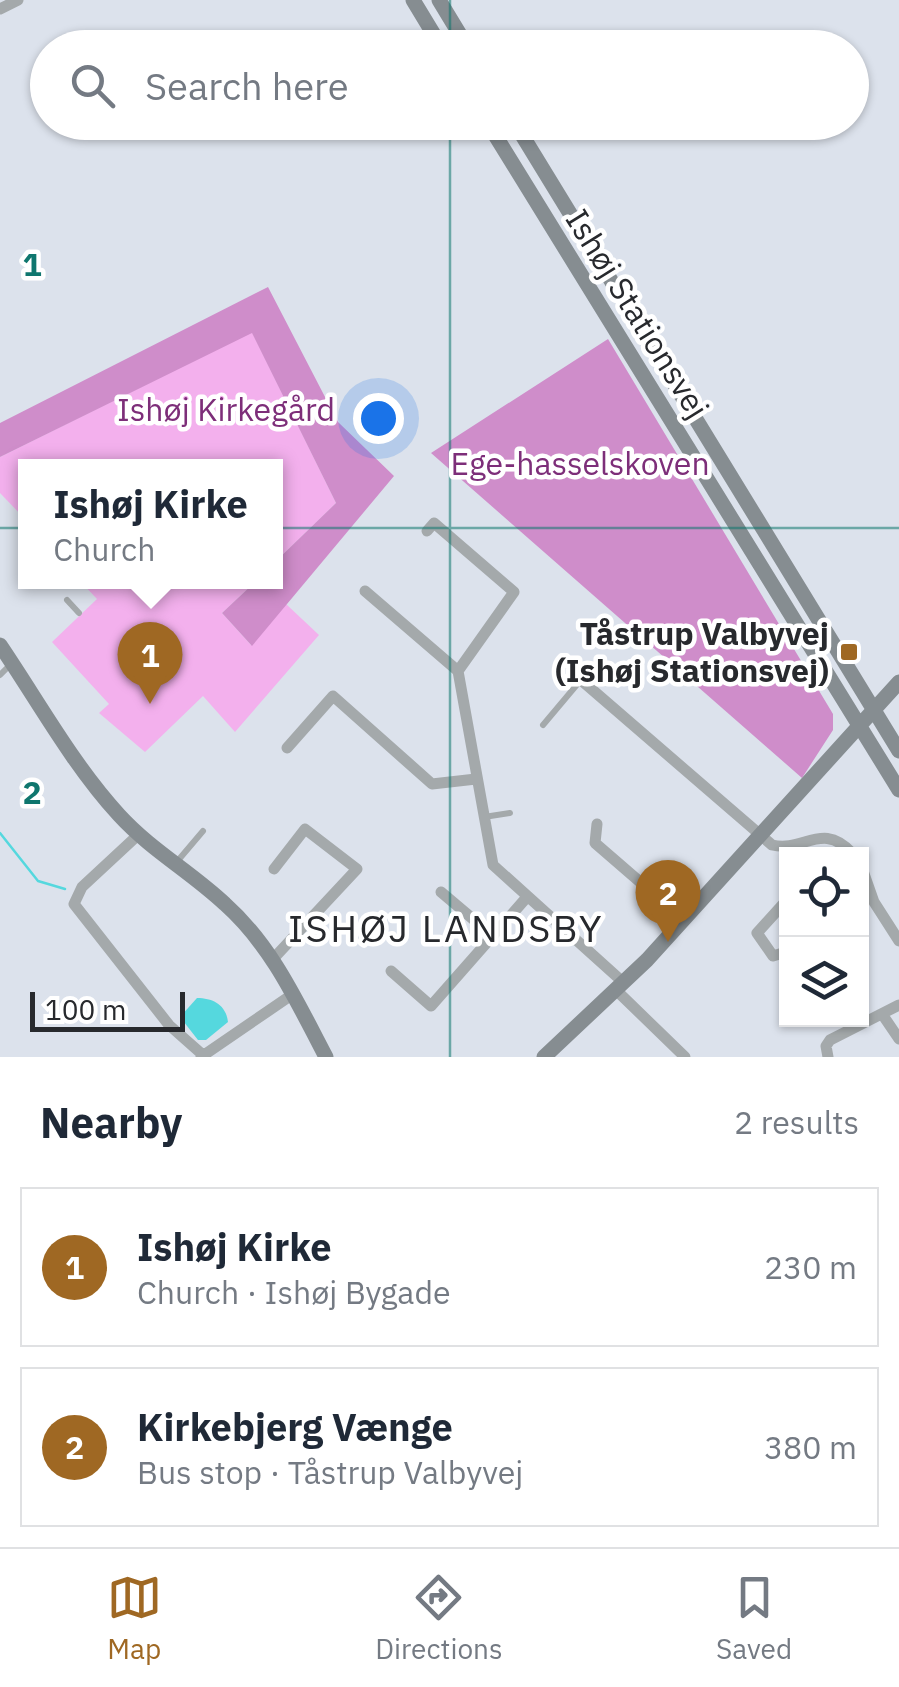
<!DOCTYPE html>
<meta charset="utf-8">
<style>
body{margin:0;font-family:"IBM Plex Sans",sans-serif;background:#f6f6f7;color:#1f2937}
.controls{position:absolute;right:30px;bottom:30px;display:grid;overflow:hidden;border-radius:0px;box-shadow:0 2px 8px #0004}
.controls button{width:90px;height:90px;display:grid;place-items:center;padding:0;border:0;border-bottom:2px solid #e0e1e3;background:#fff;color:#1f2937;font:50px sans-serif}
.scale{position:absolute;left:30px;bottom:25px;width:155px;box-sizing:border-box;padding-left:10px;border:5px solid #27292d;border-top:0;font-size:28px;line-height:35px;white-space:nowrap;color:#27292d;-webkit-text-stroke:8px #fff;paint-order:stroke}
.you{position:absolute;left:378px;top:418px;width:35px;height:35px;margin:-25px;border:8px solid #fff;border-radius:50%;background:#1a73e8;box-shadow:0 0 0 15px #1a73e833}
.badge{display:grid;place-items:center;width:65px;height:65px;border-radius:50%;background:#9f6823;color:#fff;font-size:32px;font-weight:700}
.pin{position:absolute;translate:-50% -82px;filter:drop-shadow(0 2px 5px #0008)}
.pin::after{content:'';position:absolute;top:52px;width:35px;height:30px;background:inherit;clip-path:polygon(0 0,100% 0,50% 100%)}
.popup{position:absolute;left:18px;top:459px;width:265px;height:130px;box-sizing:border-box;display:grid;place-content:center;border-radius:0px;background:#fff;filter:drop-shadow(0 2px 8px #0005);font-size:32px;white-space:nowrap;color:#747a83}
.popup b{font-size:38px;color:#1f2937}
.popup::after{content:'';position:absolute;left:50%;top:100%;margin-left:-20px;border:20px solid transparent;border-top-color:#fff}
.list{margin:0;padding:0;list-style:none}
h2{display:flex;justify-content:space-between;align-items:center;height:130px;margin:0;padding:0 40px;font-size:42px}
h2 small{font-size:32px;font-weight:400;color:#747a83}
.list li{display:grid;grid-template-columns:65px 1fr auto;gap:30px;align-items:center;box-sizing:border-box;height:160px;margin:0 20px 20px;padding:0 20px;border:2px solid #e0e1e3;border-radius:0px}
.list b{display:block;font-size:38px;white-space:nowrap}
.list p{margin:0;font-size:32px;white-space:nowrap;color:#747a83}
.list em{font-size:32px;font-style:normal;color:#747a83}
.icon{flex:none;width:55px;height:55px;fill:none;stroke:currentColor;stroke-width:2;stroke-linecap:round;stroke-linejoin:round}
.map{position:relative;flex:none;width:899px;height:1057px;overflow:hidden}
.search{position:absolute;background:#fff;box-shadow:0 2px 8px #0004;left:30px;right:30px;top:30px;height:110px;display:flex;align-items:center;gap:25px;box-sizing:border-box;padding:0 35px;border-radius:55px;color:#747a83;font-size:38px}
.sheet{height:490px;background:#fff}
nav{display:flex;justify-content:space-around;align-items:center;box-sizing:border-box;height:140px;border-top:2px solid #e0e1e3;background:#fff;font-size:28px;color:#747a83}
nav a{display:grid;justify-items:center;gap:5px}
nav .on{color:#9f6823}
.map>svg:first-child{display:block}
</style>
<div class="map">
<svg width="899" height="1057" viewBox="0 0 899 1057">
<rect width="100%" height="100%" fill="#dce2ec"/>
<path fill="#f3b0ed" d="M252 332 336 503 275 562V467H25V519L0 493V457Z
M81 582H255L222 613 251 645 286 604 319 635 235 732 203 696 145 752 99 713 109 704 52 642 97 599Z"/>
<path fill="#cf8dca" d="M268 287 338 422 394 476 252 646 222 613 255 582H275V562L336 503 252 333 0 457V423Z
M608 339 833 714V730L802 778 431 453Z"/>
<path fill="#55d8de" d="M197 998C213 998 226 1005 228 1022L206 1040H198L180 1017Z"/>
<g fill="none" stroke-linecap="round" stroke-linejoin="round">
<path stroke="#55d8de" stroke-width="2.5" d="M0 833 38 881 65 889"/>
<path stroke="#a4a9ab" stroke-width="6" d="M67 600 79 613
M0 675 11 664
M543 725 580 681
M484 817 510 813
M175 864 203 831"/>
<path stroke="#a4a9ab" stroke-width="11" d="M0 9 18 0
M427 531 434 523 514 592 458 671 493 865 624 983
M365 591 458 671
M581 680 772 845C804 853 822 820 853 854
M287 748 333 696 432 784 476 779
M597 824 595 843 684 920
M138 835 82 887 74 904 169 1025 203 1055
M862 868 874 902 899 941
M441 892 493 936
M786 901 757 933 773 956 786 952
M273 959 357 869 305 829 274 869
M391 971 431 1006 527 897
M617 991 685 1057
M882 1014 899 1039
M201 1057 293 994
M828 1057 826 1046 830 1040 899 1005"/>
<path stroke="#868d91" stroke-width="15" d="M413 0 442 48
M439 0 468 48
M487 122 899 790
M514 122 899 751
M0 645C38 701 73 765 119 815 151 850 191 872 225 904 272 946 297 1002 326 1057
M544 1057 647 960 899 682"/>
</g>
<path fill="none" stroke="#0f766e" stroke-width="2.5" stroke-opacity="0.55" d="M450 0V48M450 122V1057M0 528H899"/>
<rect fill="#9f6823" stroke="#fff" stroke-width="4" x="839" y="642" width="20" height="20" rx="5"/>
<g text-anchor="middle" stroke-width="9" stroke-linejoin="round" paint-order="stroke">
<g font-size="32" fill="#27292d" stroke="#fff">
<text transform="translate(637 314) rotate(58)" y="11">Ishøj Stationsvej</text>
</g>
<g font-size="32" fill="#7d2e79" stroke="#fff">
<text x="226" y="421">Ishøj Kirkegård</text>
<text x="580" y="475">Ege-hasselskoven</text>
</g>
<g font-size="32" font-weight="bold" fill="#27292d" stroke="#fff" text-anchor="end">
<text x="829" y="645">Tåstrup Valbyvej<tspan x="829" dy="37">(Ishøj Stationsvej)</tspan></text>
</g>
<g font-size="38" letter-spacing="2.5" fill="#27292d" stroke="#fff">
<text x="446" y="942">ISHØJ LANDSBY</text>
</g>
</g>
<g font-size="32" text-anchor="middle" font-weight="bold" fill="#0f766e" stroke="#fff" stroke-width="9" stroke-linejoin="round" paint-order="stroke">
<text x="32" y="276">1</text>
<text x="32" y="804">2</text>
</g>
</svg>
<div class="controls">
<button><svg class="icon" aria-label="locate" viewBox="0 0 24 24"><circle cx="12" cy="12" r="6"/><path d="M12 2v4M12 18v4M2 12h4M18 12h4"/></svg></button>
<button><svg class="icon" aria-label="layers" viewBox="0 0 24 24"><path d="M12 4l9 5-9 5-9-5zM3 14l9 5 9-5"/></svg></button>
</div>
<div class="scale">100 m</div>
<div class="you"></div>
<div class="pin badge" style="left:150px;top:704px">1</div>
<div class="popup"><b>Ishøj Kirke</b>Church</div>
<div class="pin badge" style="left:668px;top:942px">2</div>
<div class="search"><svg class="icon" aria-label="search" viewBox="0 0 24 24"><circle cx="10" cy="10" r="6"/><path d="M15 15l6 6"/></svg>Search here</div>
</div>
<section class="sheet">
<h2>Nearby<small>2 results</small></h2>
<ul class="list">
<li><span class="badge">1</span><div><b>Ishøj Kirke</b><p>Church · Ishøj Bygade</p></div><em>230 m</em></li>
<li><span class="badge">2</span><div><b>Kirkebjerg Vænge</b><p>Bus stop · Tåstrup Valbyvej</p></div><em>380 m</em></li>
</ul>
</section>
<nav>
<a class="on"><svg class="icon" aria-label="map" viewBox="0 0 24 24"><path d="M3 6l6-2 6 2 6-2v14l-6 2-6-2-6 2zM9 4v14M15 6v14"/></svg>Map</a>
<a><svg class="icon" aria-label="directions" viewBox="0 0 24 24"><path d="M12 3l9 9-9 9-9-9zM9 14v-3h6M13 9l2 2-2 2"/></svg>Directions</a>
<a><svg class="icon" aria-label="saved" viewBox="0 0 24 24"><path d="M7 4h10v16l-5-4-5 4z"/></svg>Saved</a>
</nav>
